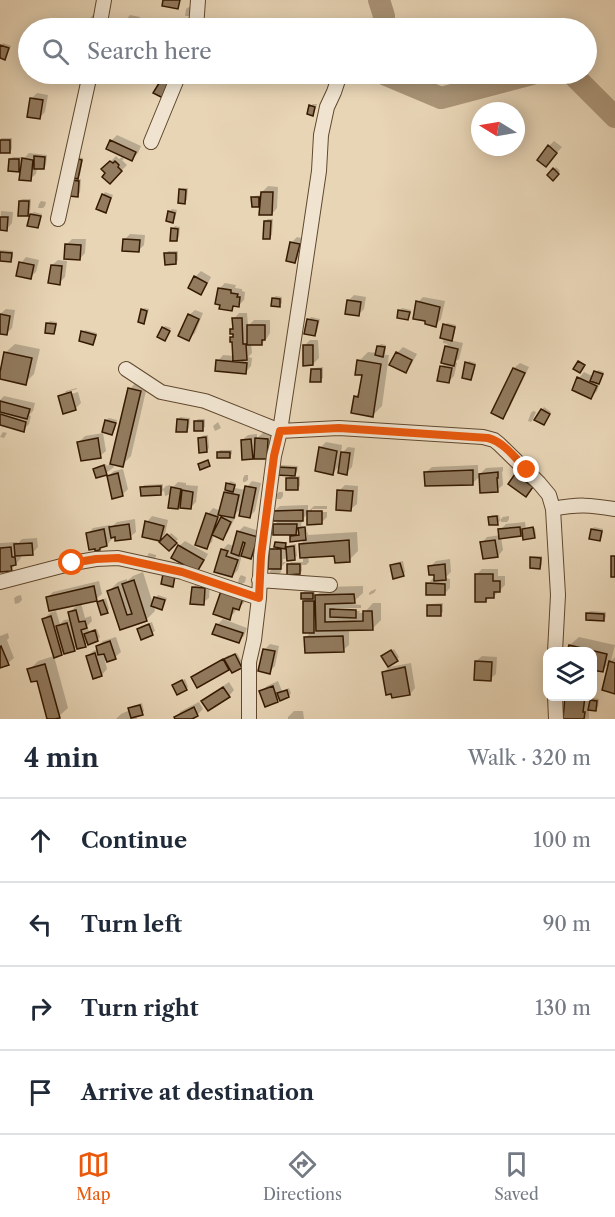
<!DOCTYPE html>
<meta charset="utf-8">
<style>
body{margin:0;font-family:"Libre Caslon Text",serif;background:#f2f2f3;color:#1f2937}
.controls{position:absolute;right:18px;bottom:18px;display:grid;overflow:hidden;border-radius:12px;box-shadow:0 3px 15px #0003}
.controls button{width:54px;height:54px;display:grid;place-items:center;padding:0;border:0;border-bottom:2px solid #e0e1e3;background:#fff;color:#1f2937;font:30px sans-serif}
.compass{position:absolute;left:471px;top:102px;width:54px;height:54px;border-radius:50%;background:#fff;box-shadow:0 3px 15px #0003;rotate:281deg}
.stop{position:absolute;width:18px;height:18px;margin:-14px;border:4px solid #ea580c;border-radius:50%;background:#fff}
.stop.end{background:#ea580c;border-color:#fff;box-shadow:0 2px 6px #0008}
.list{margin:0;padding:0;list-style:none}
h2{display:flex;justify-content:space-between;align-items:center;height:78px;margin:0;padding:0 24px;font-size:26px}
h2 small{font-size:20px;font-weight:400;color:#747a83}
.list li{display:grid;grid-template-columns:39px 1fr auto;gap:18px;align-items:center;box-sizing:border-box;height:84px;padding:0 24px;border-top:2px solid #e0e1e3}
.list b{display:block;font-size:22px;white-space:nowrap}
.list em{font-size:20px;font-style:normal;color:#747a83}
.icon{flex:none;width:33px;height:33px;fill:none;stroke:currentColor;stroke-width:2;stroke-linecap:round;stroke-linejoin:round}
.map{position:relative;flex:none;width:615px;height:719px;overflow:hidden}
.search{position:absolute;background:#fff;box-shadow:0 3px 15px #0003;left:18px;right:18px;top:18px;height:66px;display:flex;align-items:center;gap:15px;box-sizing:border-box;padding:0 21px;border-radius:33px;color:#747a83;font-size:22px}
.sheet{height:414px;background:#fff}
nav{display:flex;justify-content:space-around;align-items:center;box-sizing:border-box;height:84px;border-top:2px solid #e0e1e3;background:#fff;font-size:16px;color:#747a83}
nav a{display:grid;justify-items:center;gap:3px}
nav .on{color:#ea580c}
.map>svg:first-child{display:block}
</style>
<div class="map">
<svg width="615" height="719" viewBox="0 0 615 719">
<rect width="100%" height="100%" fill="#e8d5b6"/>
<filter id="stains"><feTurbulence type="fractalNoise" baseFrequency=".00333" numOctaves="4"/><feColorMatrix values="0 0 0 0 .2 0 0 0 0 .09 0 0 0 0 .02 0 0 0 .5 -.17"/></filter>
<radialGradient id="worn" r=".72"><stop offset=".6" stop-color="#630" stop-opacity="0"/><stop offset="1" stop-color="#630" stop-opacity=".3"/></radialGradient>
<path fill="#0003" fill-rule="evenodd" d="M189 7H193L192 14 189 16H185L186 9Z
M93 15H95V19L92 22 90 21 91 17Z
M130 15 140 17 137 28H123L125 21Z
M3 43 11 46 7 55 5 58 0 56V48Z
M167 74H178L155 93 165 76Z
M37 93 48 95 45 112 39 118 31 99Z
M313 104H317L315 111 313 114 310 106Z
M117 135 141 146 138 153 132 159 111 141Z
M1 138H12V149L9 152 0 151Z
M554 141 562 147 546 165 549 146Z
M29 153 47 155 46 165 44 168H37L36 174 30 179 22 166 18 170 10 159 13 157H21V161Z
M116 156 119 159 122 157 124 159 122 160 127 165 110 182 107 173 103 169Z
M78 157 83 158 80 175 76 179H81L80 193 77 195 72 181 76 177Z
M556 167 560 171 553 178 549 175Z
M268 186 278 187 277 208 272 214 262 202 258 205 253 198 255 196 262 195V192Z
M183 188H188L187 200 184 202 181 190Z
M105 192 113 195 108 209 106 211 103 195Z
M22 199H31L30 212 28 215 20 201Z
M41 201 46 202 45 206 43 208H38L39 204Z
M172 209 177 210 175 219 172 221 169 212Z
M1 211 13 212 12 223 7 229H0Z
M34 212 42 214 40 224 38 227 31 214Z
M268 219H273L272 235 269 238 265 221Z
M175 226 180 227 179 237 177 239 173 229Z
M130 234 145 235 144 245 138 251 125 239Z
M297 237 305 239 300 256 295 262 292 242Z
M72 239H86L85 253 80 259 66 245Z
M0 250 13 251V258L10 261 0 259Z
M168 251H178V260L176 263 166 254Z
M26 257 39 260 36 272 30 277 21 263Z
M58 260 67 261 65 277 59 283 52 265Z
M201 271 211 277 206 287 200 293 195 277Z
M225 283 236 285 235 288 242 289V291L245 292 244 300 238 306 235 305 231 310 219 289Z
M354 295 366 297 364 309 359 314 348 301Z
M276 296 282 297V303L279 305 273 298Z
M423 297 445 301 441 319 436 325 418 302Z
M144 308 149 309 146 320 144 322 142 310Z
M402 308 411 310 410 316 408 319 400 310Z
M6 309 15 310 12 328 6 334 0 333V314Z
M195 310 203 313 195 333 189 339V315Z
M239 313H247L248 326 254 320H270V333L267 338 262 343H251L252 353 248 357 252 358 251 366 246 372 218 361 223 355 235 356 232 337 237 332 231 329 234 327V319Z
M311 317 320 319 317 332 315 334 309 320Z
M50 321 57 322 56 330 54 333 47 324Z
M447 323 456 325 454 336 450 340 463 343 459 359 455 362 457 363 454 376 448 382 442 366 445 362 446 346 448 344 443 343 445 325Z
M165 326 171 328 165 339 163 328Z
M85 330 97 333 95 341 92 344 83 332Z
M310 340H318L319 358 313 364 304 346Z
M15 344 40 349 34 374 25 383 6 352Z
M381 344 386 345 385 355H389L382 406 373 415 355 397 361 391 363 374 359 361 368 352 377 353 378 346Z
M403 347 417 354 411 365 406 371 397 353Z
M469 361 476 363 473 376 470 378 466 363Z
M520 363 529 367 508 411 503 417 493 412 514 368Z
M323 367V378L320 380 312 370 315 368Z
M598 370 604 372 597 391 591 397 579 378 584 372 594 377Z
M138 380 148 382 131 456 122 465 112 463 114 467 106 473 95 469 97 467 106 464 107 466 112 462 130 389Z
M77 388V389L64 393V396L78 392 81 403 75 409 60 397 66 391Z
M4 396 35 403 33 411 29 415 31 416 29 424 23 430 0 423V400Z
M544 407 551 412 546 421 542 410Z
M533 411 536 412 533 419 531 422 528 421 531 413Z
M180 417 190 418 189 428 187 431 178 420Z
M109 418 117 420 114 431 112 433 106 420Z
M198 419H205V427L202 429 196 421Z
M218 422 221 428 215 431 213 426Z
M3 432 7 433 4 438 0 437Z
M103 433 106 451 100 456 79 442 85 436Z
M263 433H273L272 452 266 458 256 454 252 457 242 440 248 435 257 434V438Z
M208 435 209 448 206 451 200 438 202 436Z
M326 442 342 445 341 454 348 447 355 448 352 467 346 473 340 465 333 473 320 448Z
M220 450H232V454L230 456 218 453Z
M281 465 298 466 297 472 293 477 300 476V486L298 488 287 479 292 474 278 467Z
M478 465V476L486 468 503 467V471L502 472 503 485 497 490 480 476 473 483 426 472 432 467Z
M123 469 128 489 122 495 108 476 114 471Z
M522 469 537 481 531 489 516 475Z
M245 475H248V480L245 482H243V478Z
M230 481 236 483 235 488 246 490 247 487 252 481 261 483 255 511 249 517 242 507 234 516H236L228 532 222 538 214 534 212 542 206 547 208 514 213 508 221 511 225 492 228 489V484Z
M178 482 186 483V485L198 486 196 502 191 507 182 503 178 508 172 492 168 495 165 496 164 490 161 493 142 488 144 485 163 484V489L166 486 170 485V490Z
M345 485 358 486 357 504 351 509 339 491Z
M279 492H283V496L281 499H277L276 495Z
M308 505V512L314 506H327V509H312V512H327V517L321 523 308 513 302 520 301 526H303L305 538 291 537 295 533 275 524 279 520 274 511 280 506Z
M492 515H499L500 520 503 517 509 516V519L507 522H501V520L497 523 490 517Z
M152 516 168 520 165 534 159 540 147 522Z
M135 519 136 532 130 537 112 536V539L107 545 103 546 100 549 88 534 93 528 110 525V528L117 522Z
M525 522 526 530 535 528 536 535 534 537 524 532 520 535 501 537 503 550 498 556 482 543 487 537 501 535 500 530 506 524Z
M244 526 262 532 257 552 251 557 242 555 238 570 232 576 222 550 228 544 234 546 238 532ZM246 546 244 555 239 553Z
M306 526 308 535 357 532 358 551 349 560 336 554 308 556 309 562 306 565H302V571L299 573 289 564 291 562H303V559L306 556 301 544 307 537Z
M594 527 603 529 602 537 599 540 592 529Z
M171 533 178 539 169 549 161 542Z
M37 538 38 547 32 553 20 554 21 558 11 570 0 571V543L17 542V544L22 539Z
M185 541 208 554 202 565 196 570 179 546Z
M276 543 287 545 286 549 290 545 296 544 297 556 294 558 283 559V562H286L279 569H281V572L279 574 270 573V571L274 567 271 550Z
M149 553 156 555V557L153 559 146 558Z
M534 556H542V565L540 567 532 558Z
M450 559 451 572 445 578 450 579V588L444 594 428 584 433 578H435V573L430 567 436 561Z
M403 561 405 572 403 575 391 566 394 563Z
M482 569H498V576H505V585L493 597H490L486 601 476 575Z
M143 572 153 604 155 598 158 595 167 598 164 606 162 608 154 605 155 611 147 619 121 628 109 591 118 582 127 579V581L133 576Z
M241 575 246 577 245 582 242 584 238 583 239 578Z
M99 581 102 594 96 599 81 603 85 618 91 616 92 621 87 626 89 631 97 629 100 637 97 640 89 642 85 645 78 646 74 649 65 650 61 654 44 619 50 613 56 611 60 624 64 620 71 619 69 613 79 603 48 597 53 592Z
M199 582 210 583 209 598 203 603 193 587Z
M363 586V593L351 604 361 605V608H335V611H360L359 613H364L373 603H381V620L372 629H349V645L343 650 306 637 312 631 304 601 308 598 302 593 305 591H315V597L325 587Z
M376 589V590L374 593 369 595V593L371 591Z
M248 592 244 603 238 608H237L235 612 229 618 215 613Z
M21 595 22 600 19 603 15 604 14 598 17 596Z
M106 598 109 609 107 612 98 602Z
M443 603V612L440 614 428 606 431 604Z
M590 611 606 612V617L603 620 588 613Z
M223 619 247 628 244 636 239 641 217 625Z
M152 622 155 631 142 638 138 629 141 626Z
M8 633 9 638 7 640 14 658 8 663 0 667V636Z
M116 637 121 652 115 657 105 661 107 669 102 675 94 677 87 657 93 651 98 649 97 647 103 641Z
M579 637 615 645 611 661 615 657V692L610 662 602 671 592 652 570 645Z
M270 644 279 646 275 666 269 672 264 650Z
M394 649 399 657 397 660 386 654Z
M237 653 243 664 241 667H230L228 669 193 677 199 672 229 655 230 657Z
M54 656 68 708 59 716 49 719 38 679 29 670 38 661Z
M482 656 497 657 496 674 490 679 476 661Z
M411 663 415 688 410 694 383 673 389 667Z
M592 674 596 675 592 685Z
M185 679 188 687 186 689 176 683Z
M278 681 282 691 289 688 291 693 289 696 266 705 261 691 267 686Z
M229 682 234 690 229 696 203 702 209 696Z
M567 696H590L589 703 593 698 599 699 598 707 595 709 589 708V719H565Z
M199 702 203 709 197 715 189 719H177L176 717 181 711Z
M142 703 144 711 142 714 136 715 137 719H116L121 714 130 710 129 709 132 706Z
M294 711H303L304 719H288V717Z"/>
<g fill="none" stroke-linecap="round" stroke-linejoin="round">
<path stroke="#ab9578" stroke-width="22" d="M379 0 384 16 383 28
M384 74 441 98 532 74
M572 74 615 117"/>
</g>
<path fill="#927b5f" stroke="#341901" stroke-width="1.5" d="M163 0H180L178 9 162 6Z
M123 20 135 23 133 28H121Z
M0 45 9 48 5 60 0 58Z
M97 74H121L120 79Z
M320 74H333L332 81 319 78Z
M164 75 173 80 163 98 153 93Z
M30 98 43 100 40 119 27 117Z
M309 105 315 107 313 116 307 114Z
M0 140H10V153H0Z
M110 140 136 152 132 161 106 149Z
M548 145 557 153 546 167 537 160Z
M34 156 45 157 44 169H34Z
M22 158 33 160 31 181 19 180Z
M74 158 82 160 78 179 70 177Z
M9 159H19V172L8 171Z
M110 161 113 163 115 161 119 165 118 167 122 171 110 184 102 177 105 173 101 169Z
M553 168 559 174 553 181 547 175Z
M70 180 79 181 78 197 69 196Z
M179 189 186 190 185 204 178 203Z
M261 192H273L272 215H259Z
M102 194 111 198 106 213 96 209Z
M251 197H259V207H252Z
M19 201H29L28 216H18Z
M168 211 175 213 173 223 166 221Z
M30 214 41 216 38 228 27 226Z
M0 217H8L7 231 0 230Z
M264 221H271L270 239H263Z
M171 228 178 229 177 241H170Z
M123 239 140 240 139 252 122 251Z
M290 242 300 244 295 263 286 261Z
M65 244 81 245 80 260 64 259Z
M0 252 12 253 11 262 0 261Z
M164 253H176V264L165 265Z
M19 262 34 265 31 279 16 276Z
M51 265 62 266 60 285 48 283Z
M194 276 207 283 201 295 188 288Z
M218 288 231 290V293L238 294 237 297H240L239 307 233 306 232 311 219 309 220 305 215 304Z
M272 298 280 299V307L271 306Z
M347 300 361 302 359 316 345 314Z
M416 301 440 307 436 327 425 324V321L413 319Z
M141 309 147 311 144 324 138 322Z
M398 310 410 312 408 320 397 318Z
M0 314 10 316 7 335 0 334Z
M188 314 199 319 189 341 178 336Z
M232 318H242L243 344H246L247 360 233 361 232 342H230V337H233V334H230V329H233Z
M307 319 318 321 315 336 304 334Z
M46 323 56 324 54 334 45 333Z
M443 324 455 327 452 341 440 338Z
M247 325H265V340H262V345H247Z
M162 327 170 331 165 341 157 337Z
M81 331 96 335 93 345 79 341Z
M303 345H313V365L303 366Z
M377 346 385 347 383 357 375 355Z
M445 346 458 349 454 366 441 363Z
M4 352 32 358 26 385 0 379V372Z
M396 352 412 360 406 373 389 365Z
M216 360 247 363 246 374 215 371Z
M357 360 381 364 373 417 351 413 354 396 358 397 362 375H355Z
M578 361 585 365 580 373 573 369Z
M465 362 475 365 471 380 462 378Z
M440 366 452 368 449 383 437 381Z
M513 368 525 373 503 419 491 413Z
M311 369H321V382H310Z
M594 371 603 374 599 384 590 381Z
M577 377 597 386 591 399 572 390Z
M128 388 141 391 123 467 110 464Z
M71 392 76 410 63 414 58 396Z
M0 401 30 409 27 419 0 412Z
M541 409 550 414 544 425 534 420Z
M0 414 26 422 24 432 0 425Z
M177 419 188 420 187 432H176Z
M105 420 116 423 112 435 102 432Z
M194 421H203V431H194Z
M206 437 207 452 199 453 198 438Z
M98 438 101 458 81 461 77 442Z
M255 438 268 439 267 459H254Z
M251 439 253 459 242 460 241 440Z
M319 447 337 451 333 475 315 471Z
M217 452H230V458H217Z
M341 452 350 453 347 475 338 473Z
M208 460 210 466 200 470 198 464Z
M104 465 107 475 96 478 93 469Z
M277 467 296 468 295 476 276 475Z
M473 470V485L425 486 424 472Z
M498 472V478H497L498 492 480 493 479 474Z
M118 473 123 496 112 499 107 476Z
M515 474 533 487 526 497 508 484Z
M286 478H298V490H286Z
M226 483 235 485 233 492 225 490Z
M161 486V495L141 496 140 487Z
M245 486 256 488 250 518 239 516Z
M171 487 181 489 178 509 168 508Z
M182 490 193 492 191 509 180 508Z
M337 490 353 491 351 511 336 510Z
M224 492 239 495 234 518 218 515Z
M303 510V521H273V511Z
M307 511H322V524L307 525Z
M206 513 218 517 207 549 195 545Z
M497 516 498 525H489L488 517Z
M221 517 231 522 223 540 212 535Z
M145 521 164 526 160 541 142 537Z
M129 524 131 539 115 541V537L111 538 109 527Z
M273 524H297L296 535H273Z
M305 527 306 540 290 542V536L299 535 298 528Z
M520 527 521 536 499 539 498 529Z
M533 527 535 538 523 540 522 529Z
M104 529 107 546 100 548V550L95 551V549L89 550 86 533Z
M591 529 602 531 600 541 589 539Z
M237 531 258 537 251 559 241 556 245 543 243 542 239 556 231 553Z
M167 534 177 543 169 551 159 542Z
M349 540 350 562 335 563 334 556 300 558 299 544Z
M495 540 498 557 483 559 480 542Z
M275 542 286 543 285 549 274 547Z
M32 543 33 555 15 556 14 544Z
M178 545 204 560 197 572 171 558Z
M294 546 295 560 287 561 286 547Z
M11 547 12 557H15L16 565 11 566 12 571 0 572V548Z
M221 549 228 551 226 556 238 560 232 577 214 572Z
M269 549H281V569H268Z
M611 556H615V577H611Z
M530 557 541 558 540 569 530 568Z
M400 563 404 576 393 579 390 565Z
M287 564H300V574L287 575Z
M445 564 446 580 434 581V575H429L428 566Z
M163 574 175 576 173 587 161 584Z
M475 574H493V581H500V592H494V598H486V602H475Z
M134 580 147 621 120 630 107 591 118 587 127 615 132 614 122 584Z
M426 583 445 584V595H426Z
M94 586 97 601 49 611 46 597Z
M192 587 205 588 204 605 190 604Z
M221 591 243 598 239 610 233 608 230 620 213 614Z
M301 593H313V599H301Z
M354 594 355 603 325 604V622L363 621V611H372L373 630 316 631 315 595Z
M154 597 165 600 162 610 151 606Z
M103 600 108 613 101 615 97 602Z
M303 601H314V633H303Z
M427 605H441V616H427Z
M330 609 356 610V618L330 617Z
M76 610 79 622 85 621 87 628 81 630 86 647 77 649 68 612Z
M586 613 604 614V621L586 620Z
M51 616 62 655 54 658 42 619Z
M67 623 75 651 64 654 56 626Z
M149 624 153 635 141 640 137 629Z
M216 624 243 633 239 643 212 634Z
M95 630 98 641 88 645 84 634Z
M343 636 344 652 305 653 304 637Z
M110 641 116 659 107 662 104 654 98 655 96 646Z
M569 645 607 654 603 672 592 670V652H567Z
M1 646 9 665 0 668V647Z
M263 649 275 651 270 674 258 671Z
M391 650 398 661 388 667 381 656Z
M95 653 102 676 93 679 86 656Z
M235 654 242 668 232 673 224 659Z
M223 659 229 670 197 688 191 677Z
M475 661 492 662 491 681 474 680Z
M609 661 615 663V694L602 690Z
M45 664 60 718 55 719H47L37 681 31 682 27 669Z
M405 667 410 695 392 698 391 694 386 695 382 672Z
M182 680 187 690 177 695 172 685Z
M273 686 278 702 265 707 259 691Z
M223 687 230 697 208 711 201 701Z
M287 690 289 697 280 701 277 693Z
M565 696 585 697 583 712H585L584 719H563Z
M590 700 597 701 596 711 588 710Z
M140 705 143 715 131 718 128 708Z
M194 707 198 716 192 719H175L174 717Z"/>
<g fill="none" stroke-linecap="round" stroke-linejoin="round">
<defs>
<path id="minor" d="M99 28 104 0
M196 28 198 0
M151 142 179 74
M58 219 90 74
M126 369 161 392 205 401 280 431 339 428 483 437 494 440 499 444 539 483 549 495 553 509 558 595 555 652
M553 509C578 504 590 505 615 509
M259 580 330 585
M0 582 73 563 96 559 118 558 182 572 259 598
M555 696 556 719
M249 719V662L254 640 259 598 261 556 274 456 280 431 302 286 319 171 321 135 327 107 334 92 340 74"/>
</defs>
<use href="#minor" stroke="#61482e" stroke-width="16"/>
<use href="#minor" stroke="#f0e4d0" stroke-width="14"/>
</g>
<g fill="none" stroke-linecap="round" stroke-linejoin="round">
<path stroke="#ea580c" stroke-width="8" d="M72 563 96 559 118 558 182 572 259 598 261 556 274 456 280 431 339 428 488 438C504 442 516 459 527 470"/>
</g>
<rect width="100%" height="100%" filter="url(#stains)"/>
<rect width="100%" height="100%" fill="url(#worn)"/>
</svg>
<div class="controls">
<button><svg class="icon" aria-label="layers" viewBox="0 0 24 24"><path d="M12 4l9 5-9 5-9-5zM3 14l9 5 9-5"/></svg></button>
</div>
<svg class="compass" viewBox="-18 -18 36 36"><path d="M0-13l5 13h-10z" fill="#e53935"/><path d="M0 13l5-13h-10z" fill="#747a83"/></svg>
<div class="stop" style="left:72px;top:563px"></div>
<div class="stop end" style="left:527px;top:470px"></div>
<div class="search"><svg class="icon" aria-label="search" viewBox="0 0 24 24"><circle cx="10" cy="10" r="6"/><path d="M15 15l6 6"/></svg>Search here</div>
</div>
<section class="sheet">
<h2>4 min<small>Walk · 320 m</small></h2>
<ul class="list">
<li><svg class="icon" aria-label="ahead" viewBox="0 0 24 24"><path d="M12 20V5M6 11l6-6 6 6"/></svg><div><b>Continue</b></div><em>100 m</em></li>
<li><svg class="icon" aria-label="left" viewBox="0 0 24 24"><path d="M17 20v-9H6M10 6l-5 5 5 5"/></svg><div><b>Turn left</b></div><em>90 m</em></li>
<li><svg class="icon" aria-label="right" viewBox="0 0 24 24"><path d="M7 20v-9h11M14 6l5 5-5 5"/></svg><div><b>Turn right</b></div><em>130 m</em></li>
<li><svg class="icon" aria-label="arrive" viewBox="0 0 24 24"><path d="M6 21V4h12l-3 4 3 4H6"/></svg><div><b>Arrive at destination</b></div></li>
</ul>
</section>
<nav>
<a class="on"><svg class="icon" aria-label="map" viewBox="0 0 24 24"><path d="M3 6l6-2 6 2 6-2v14l-6 2-6-2-6 2zM9 4v14M15 6v14"/></svg>Map</a>
<a><svg class="icon" aria-label="directions" viewBox="0 0 24 24"><path d="M12 3l9 9-9 9-9-9zM9 14v-3h6M13 9l2 2-2 2"/></svg>Directions</a>
<a><svg class="icon" aria-label="saved" viewBox="0 0 24 24"><path d="M7 4h10v16l-5-4-5 4z"/></svg>Saved</a>
</nav>
